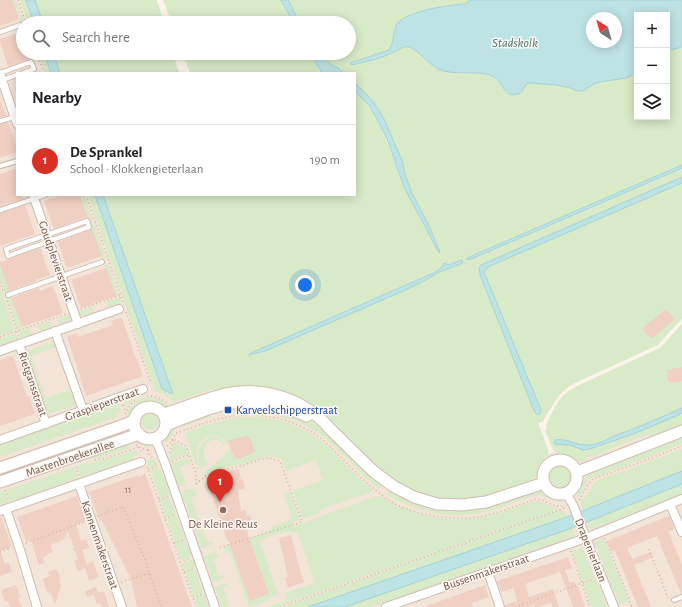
<!DOCTYPE html>
<meta charset="utf-8">
<style>
body{margin:0;font-family:"Alegreya Sans",sans-serif;background:#f6f6f6;color:#202124}
.controls{position:absolute;right:12px;top:12px;display:grid;overflow:hidden;border-radius:0px;box-shadow:0 2px 10px #0003}
.controls button{width:36px;height:36px;display:grid;place-items:center;padding:0;border:0;border-bottom:1px solid #e0e0e0;background:#fff;color:#202124;font:20px sans-serif}
.compass{position:absolute;left:586px;top:12px;width:36px;height:36px;border-radius:50%;background:#fff;box-shadow:0 2px 10px #0003;rotate:323deg}
.you{position:absolute;left:305px;top:285px;width:14px;height:14px;margin:-10px;border:3px solid #fff;border-radius:50%;background:#1a73e8;box-shadow:0 0 0 6px #1a73e833}
.badge{display:grid;place-items:center;width:26px;height:26px;border-radius:50%;background:#d93025;color:#fff;font-size:13px;font-weight:700}
.pin{position:absolute;translate:-50% -33px;filter:drop-shadow(0 1px 2px #0008)}
.pin::after{content:'';position:absolute;top:21px;width:14px;height:12px;background:inherit;clip-path:polygon(0 0,100% 0,50% 100%)}
.list{margin:0;padding:0;list-style:none}
h2{display:flex;justify-content:space-between;align-items:center;height:52px;margin:0;padding:0 16px;font-size:17px}
h2 small{font-size:13px;font-weight:400;color:#757577}
.list li{display:grid;grid-template-columns:26px 1fr auto;gap:12px;align-items:center;box-sizing:border-box;height:72px;padding:0 16px;border-top:1px solid #e0e0e0}
.list b{display:block;font-size:15px;white-space:nowrap}
.list p{margin:0;font-size:13px;white-space:nowrap;color:#757577}
.list em{font-size:13px;font-style:normal;color:#757577}
.icon{flex:none;width:22px;height:22px;fill:none;stroke:currentColor;stroke-width:2;stroke-linecap:round;stroke-linejoin:round}
.map{position:relative;flex:none;width:682px;height:607px;overflow:hidden}
.search{position:absolute;background:#fff;box-shadow:0 2px 10px #0003;left:16px;top:16px;width:340px;height:44px;display:flex;align-items:center;gap:10px;box-sizing:border-box;padding:0 14px;border-radius:22px;color:#757577;font-size:15px}
.panel{position:absolute;background:#fff;box-shadow:0 2px 10px #0003;left:16px;top:72px;width:340px;height:124px;border-radius:0px}
.map>svg:first-child{display:block}
</style>
<div class="map">
<svg width="682" height="607" viewBox="0 0 682 607">
<rect width="100%" height="100%" fill="#fcf3e9"/>
<path fill="#f3e4d8" d="M0 0H31L39 23H23V53H50L57 73H17V195H99L165 382 229 377 522 460 558 451 682 407V607H0Z"/>
<path fill="#d8eac8" fill-rule="evenodd" d="M13 0H16L24 22 21 24Z
M20 0H26L34 23H28Z
M35 0H157L164 23H43Z
M163 0H281L294 23H172Z
M288 0H470L465 4C450 6 404 10 397 24 393 32 393 42 389 50L350 63V64C361 64 381 58 391 54 396 52 400 47 405 47 413 45 429 64 438 68 453 77 473 70 489 75 498 78 498 83 503 87 507 91 516 91 521 93L527 83H531C546 84 562 85 577 91L600 82 615 80 629 76 637 71V117H667V51L682 47V165L467 258 476 257 682 168V177L481 265 479 268 480 276 535 413 541 412V410L484 272 487 267 490 266 682 183V319L671 330 658 345 575 383 568 387 559 395 543 421 538 423 549 452H548V454L547 455 548 460 545 462 541 471 533 480 516 487 485 498 462 500 438 499 416 493 395 483 376 468 324 417 214 392 213 389 174 402 164 394 154 391 153 388 154 385 151 384V379L88 195H95L162 389 172 393 103 195H355V91L365 101 374 114 383 132 404 187 437 249 440 252 430 228 411 191 404 171 403 163 385 121 380 112 374 103 368 96 355 83V73H344L335 67 331 65 318 53H349V23H300ZM462 260 463 263 437 273 428 279 410 288 265 351 251 355V353L440 269 444 265V263H446L449 265Z
M39 53H44L51 73H45Z
M53 53H173L179 73H60Z
M183 53H310L322 73H190Z
M80 195H84L93 220 90 222Z
M93 223 94 224 106 258 103 260 90 224Z
M107 263 108 264 119 295 116 296 104 264Z
M0 265 10 293 7 294H5L0 279Z
M0 288 15 331 0 336Z
M10 295 22 328 18 330 6 297Z
M120 297 122 303 108 307 106 302Z
M92 307 94 313 84 316 80 315 79 311Z
M69 314 70 318V320L59 325 57 319Z
M50 321 52 327 39 332 37 326Z
M682 324V408L629 431 590 445H582L566 440 555 444H562L573 446H601L636 433 682 413V426L658 436 651 437 650 434 611 448V449L606 452 585 458 586 461C575 463 571 455 560 455L556 452H555L554 450H553L545 430 547 429 546 425C550 415 558 400 565 394 569 391 573 388 577 386L660 348Z
M30 328 32 334 25 337 26 339 21 340 19 332Z
M16 333 18 341 0 348V339Z
M54 342 55 347 31 356 46 398 70 390 76 405 46 415 24 352Z
M146 391H148V393L134 399 126 407H125L123 400Z
M150 397C159 398 166 401 171 408 164 408 162 405 155 404 141 400 135 414 126 421 127 407 136 398 150 397Z
M116 402H117L121 412 116 414 117 417 0 457V445L116 404Z
M239 405H249L306 418 321 427 329 433 383 485V486L378 489C360 474 345 455 327 440 297 414 254 407 216 417L229 412V413L240 409Z
M142 422a8 8 0 1 1 16 0a8 8 0 1 1-16 0Z
M209 415 210 417 184 426 182 422Z
M246 417C275 416 303 425 325 444 342 459 356 477 374 491L320 510V513L302 519 293 491 323 480 316 460 286 471 282 459 271 456H265L248 463 227 467 202 476V474L232 449C231 466 247 455 255 452L249 437 228 441 229 444H227C219 431 203 433 198 448 196 455 197 463 199 470H198L185 433C206 425 223 419 246 417Z
M120 419V424L0 466V461Z
M176 426C174 433 171 439 165 443 164 435 168 427 176 426Z
M121 429 123 436 0 479V470Z
M682 435V444L626 466 589 479 580 495 577 497C574 486 584 477 593 472Z
M137 437 149 442 152 447C144 448 138 443 131 439Z
M210 437C218 436 222 439 226 445H224C217 436 204 440 204 452 204 456 206 460 208 464L200 470C197 457 197 443 210 437Z
M174 442 185 447 187 455 170 460V455Z
M127 443 132 447 106 456 77 462 0 489V483Z
M682 449V471L583 510 580 502 589 492 593 484 602 478 628 470Z
M135 450 137 451 139 455 134 456V459L81 477 77 466 107 459Z
M188 458 191 463 180 467 186 484 182 486 176 483 171 463Z
M152 459 157 462 158 465 149 468 147 461Z
M550 476a11 11 0 1 1 22 0a11 11 0 1 1-22 0Z
M74 467 78 478 10 502 6 490Z
M159 467 171 494 160 498 150 469 152 468V469Z
M682 484V494L591 530 588 522Z
M189 489C193 489 196 491 197 495L191 498 207 542 213 541V544L199 549 197 543 199 542 184 499 182 500 181 497 184 491Z
M539 490C546 490 559 497 564 502 553 503 548 496 538 495 523 498 509 506 494 510 456 521 419 514 386 494L389 492H394L439 508Z
M5 491 9 502 0 505V492Z
M290 491 300 520 293 522 294 526 380 495C414 518 456 525 496 514 509 510 523 504 537 501H540L552 507 559 508 554 511 276 607H266L287 600 284 593 315 583 298 533C288 528 269 537 260 541L278 595 269 598 270 600 249 607 230 552V551L225 553 223 547 272 530 271 527 292 519 284 494Z
M169 496 176 514 166 518 160 499Z
M559 510 565 511 567 517 308 607H283Z
M176 515 185 539 175 542 167 519Z
M572 528 575 536 397 598 371 607H345Z
M604 538 616 570 607 574 596 545H593L592 543Z
M185 540 187 546H189L193 556 181 560 175 543Z
M582 547 595 578 583 583 572 550 575 549 576 551H578V548Z
M212 553H216L219 557 213 560 219 576 225 575V576L224 578 213 582 206 562H203L202 557Z
M194 559 196 565 194 566V568L185 571 182 563Z
M195 568 203 593 194 597 185 572Z
M617 571 629 601 619 605 607 574Z
M596 579 607 607H592L583 584Z
M226 583 228 585 223 587 229 607H222L215 587Z
M204 594 208 607H197L194 598Z"/>
<path fill="#bee3e5" stroke="#a4d3d7" fill-rule="evenodd" d="M26 0H35L43 23H34Z
M281 0H288L300 23H294Z
M470 0H682V47L667 51V15H637V71L629 77 626 78 600 82 594 84 583 91H577L570 88 556 85 531 83H527L521 93C502 101 505 80 490 75 473 70 454 76 438 69 429 64 417 49 409 47 403 45 398 51 392 53 380 59 365 62 351 65L350 64V63L389 50C394 42 393 32 397 24 405 11 450 5 465 4ZM592 18H616V42H592Z
M44 53H53L60 73H51Z
M310 53H318L331 65 338 68 344 73H338L337 72 322 73Z
M355 83 368 96 374 103 380 112 385 121 403 163 404 171 411 191 430 228 440 252 439 253 437 249 404 187 387 139 378 121 369 105 355 91Z
M682 165V168L476 257 468 260 467 258Z
M682 177V183L490 266 487 268 484 272 541 410V412L539 414H536L535 413 480 275 479 268 481 265Z
M95 195H103L173 394 162 389Z
M462 260 463 263 437 273 428 279 410 288 265 351 249 355V354L251 353 426 276C433 273 442 270 444 263L449 265Z
M682 408V413L676 416 636 433 590 449 583 450 570 445 555 444 554 442 555 440C568 438 576 446 588 445 596 445 606 440 614 436 637 428 660 418 682 408Z
M682 471V484L572 528 345 607H308L567 517Z"/>
<path fill="#f0d0c2" d="M0 0H13L19 19 0 26Z
M23 31V53H31L33 59H30L8 66 0 42V39Z
M0 102H1L6 116 0 117Z
M8 122 17 148V152L0 158V124Z
M17 168V195H22L23 199 0 206V174Z
M62 195H80L88 218H86L54 229 44 201Z
M25 205 35 234 0 246V213Z
M92 228 102 256 67 268 58 242 90 230Z
M40 248 50 275 36 280V281L9 291 0 265V262Z
M106 268 116 296 81 308 71 280Z
M53 286 63 313 22 327 11 298 39 288 40 291Z
M666 309 671 314 674 320 652 338 646 334 643 328Z
M122 318 136 359 137 358 143 376 86 396 80 378H81L67 337 74 334V335L77 333 78 337 113 325 111 321 115 320 114 319Z
M13 356 27 396H29L35 414 0 426V360L6 358V357Z
M682 367V381L669 383 667 377V370Z
M246 436 249 437 251 440 255 452 239 459 235 458 233 455 228 441 240 437V438Z
M239 469 241 480 243 479 245 489 238 490 241 512 245 510 247 516 250 515 254 527 247 529 248 532H247L269 594 250 601 228 540H227L206 477 227 471Z
M145 473 188 596 192 607H137L131 579 102 521H100L89 492 138 475 139 477Z
M77 496 86 521 76 525 81 541 86 539 89 548 82 550 87 564 93 561 99 577 89 581 85 568 78 571 74 561 78 559 75 551 73 550 74 547 68 531 63 540 50 545 53 552 47 554V556L43 557 45 563 39 565 31 540 26 542 17 517Z
M0 516H1L12 547 0 551Z
M669 516 675 529 668 531 682 565V594H681L657 536 627 548 632 559 651 552 653 557 634 565 651 607H638L615 550 611 552 607 541Z
M291 535 300 570 304 582 288 588 285 578 288 577 279 538Z
M0 552H1L5 564 9 562 12 572 0 576Z
M568 557 572 568 565 570 570 583 574 581 576 586H578L585 607H573L560 572 525 584 529 597 553 589 559 607H552V604H551L550 603 539 607H534V605L528 607H505V605L517 601 513 588 501 592 497 581Z
M57 569 60 578H59L61 587 55 604 50 592 48 593 45 586 43 579 49 576 48 572Z
M16 585 20 597 18 598 22 607H10L8 601 5 602 1 590Z
M485 585 489 597 472 603 473 607H426V606Z
M96 587 98 593 104 591 109 607H102L100 603 97 604 94 595 87 597 85 591Z"/>
<g fill="none" stroke-linecap="round" stroke-linejoin="round">
<defs>
<path id="service" d="M0 32 20 25
M0 73 31 62 34 69 23 73
M2 80 17 75
M0 121 15 117
M0 166 17 161
M0 210 45 195
M87 221 89 227 8 256 6 249Z
M8 295 102 262
M674 600 682 597"/>
<path id="minor" d="M0 74 17 124
M33 195 78 324
M55 331 83 410
M19 344 46 424
M0 351 119 309
M155 438 165 463 215 607
M0 440 120 397 143 389
M79 484 122 607
M566 493 573 505 586 538 614 607
M670 504 682 532
M6 509 20 550 37 607
M0 511 141 462
M488 572 500 607
M386 607 586 538 682 499"/>
<path id="secondary" d="M134 423a16 16 0 1 1 32 0a16 16 0 1 1-32 0Z
M164 414C184 408 204 399 225 394 250 388 277 393 299 404 311 411 322 418 330 429L373 471 393 486 414 497 437 504 462 505 486 502 544 483
M166 425C185 418 203 410 222 405 251 398 280 404 307 416
M543 477a17 17 0 1 1 34 0a17 17 0 1 1-34 0Z
M0 468 124 425 135 420
M577 472 682 431
M0 482 139 434"/>
</defs>
<use href="#service" stroke="#d0bcb1" stroke-width="6"/>
<use href="#minor" stroke="#d0bcb1" stroke-width="10"/>
<use href="#secondary" stroke="#d3bcaf" stroke-width="13"/>
<path stroke="#d6b3a4" stroke-width="1.5" stroke-dasharray="1 3" stroke-linecap="butt" d="M18 0 26 23
M37 53 44 73
M86 195 123 302
M0 282 3 291
M7 301 19 337
M81 309 121 295
M126 312 150 381 149 384
M0 337 66 314
M147 396C154 395 162 399 168 403
M123 405 126 413
M125 414 132 402 135 401
M136 445 143 449 151 450
M167 446 173 439 176 433C199 426 223 415 246 415 272 414 303 423 323 440 338 453 351 469 366 482 375 490 385 498 395 504 415 514 444 519 466 518 490 517 513 507 536 499 544 499 549 505 557 506 558 506 564 506 564 506
M139 447 142 454
M148 450 150 456 155 459
M170 453 173 439 186 446 196 474V484
M95 460 106 458 139 447
M172 461 189 455
M76 467 79 476
M147 467 196 607
M148 469 157 466
M196 484 205 476 227 469 244 465 261 459 269 458 280 461 302 522 218 548
M5 490 9 500
M159 499 168 496
M579 500C584 493 587 485 593 479L641 462 682 446
M97 516 123 507 145 560 161 607
M165 519 174 515
M605 538 632 607
M26 543 85 522
M174 543 183 540
M649 549 668 598
M571 551 590 607
M0 552 11 548
M180 562 190 558
M184 572 193 569
M121 582 150 573
M193 598 202 594
M280 607 565 508
M515 607 594 579"/>
<use href="#service" stroke="#fff" stroke-width="4"/>
<use href="#minor" stroke="#fff" stroke-width="8"/>
<use href="#secondary" stroke="#fff" stroke-width="11"/>
</g>
<rect fill="#1a4fb4" stroke="#fef7f0" stroke-width="1.5" x="224" y="406" width="8" height="8" rx="2"/>
<circle fill="#8d6e63" stroke="#fef7f0" stroke-width="1.5" cx="223" cy="510" r="4"/>
<g text-anchor="middle" stroke-width="3" stroke-linejoin="round" paint-order="stroke">
<g font-size="10" fill="#94766a">
<text x="128" y="493">11</text>
</g>
<g font-size="12" fill="#76584d" stroke="#fef7f0">
<text transform="translate(56 261) rotate(71)" y="4">Goudplevierstraat</text>
<text transform="translate(33 384) rotate(71)" y="4">Rietgansstraat</text>
<text transform="translate(102 404) rotate(-20)" y="4">Graspieperstraat</text>
<text transform="translate(70 458) rotate(-19)" y="4">Mastenbroekerallee</text>
<text transform="translate(100 545) rotate(71)" y="4">Kannenmakerstraat</text>
<text transform="translate(591 550) rotate(68)" y="4">Drapenierlaan</text>
<text transform="translate(486 572) rotate(-19)" y="4">Bussenmakerstraat</text>
</g>
<g font-size="12" fill="#164399" stroke="#fef7f0" text-anchor="start">
<text x="236" y="414">Karveelschipperstraat</text>
</g>
<g font-size="12" fill="#785e54" stroke="#fef7f0">
<text x="223" y="528">De Kleine Reus</text>
</g>
<g font-size="13" font-style="italic" fill="#41767a" stroke="#fef7f0">
<text x="515" y="47">Stadskolk</text>
</g>
</g>
</svg>
<div class="controls">
<button>+</button>
<button>−</button>
<button><svg class="icon" aria-label="layers" viewBox="0 0 24 24"><path d="M12 4l9 5-9 5-9-5zM3 14l9 5 9-5"/></svg></button>
</div>
<svg class="compass" viewBox="-18 -18 36 36"><path d="M0-13l5 13h-10z" fill="#e53935"/><path d="M0 13l5-13h-10z" fill="#757577"/></svg>
<div class="you"></div>
<div class="pin badge" style="left:220px;top:502px">1</div>
<div class="search"><svg class="icon" aria-label="search" viewBox="0 0 24 24"><circle cx="10" cy="10" r="6"/><path d="M15 15l6 6"/></svg>Search here</div>
<section class="panel">
<h2>Nearby<small></small></h2>
<ul class="list">
<li><span class="badge">1</span><div><b>De Sprankel</b><p>School · Klokkengieterlaan</p></div><em>190 m</em></li>
</ul>
</section>
</div>
